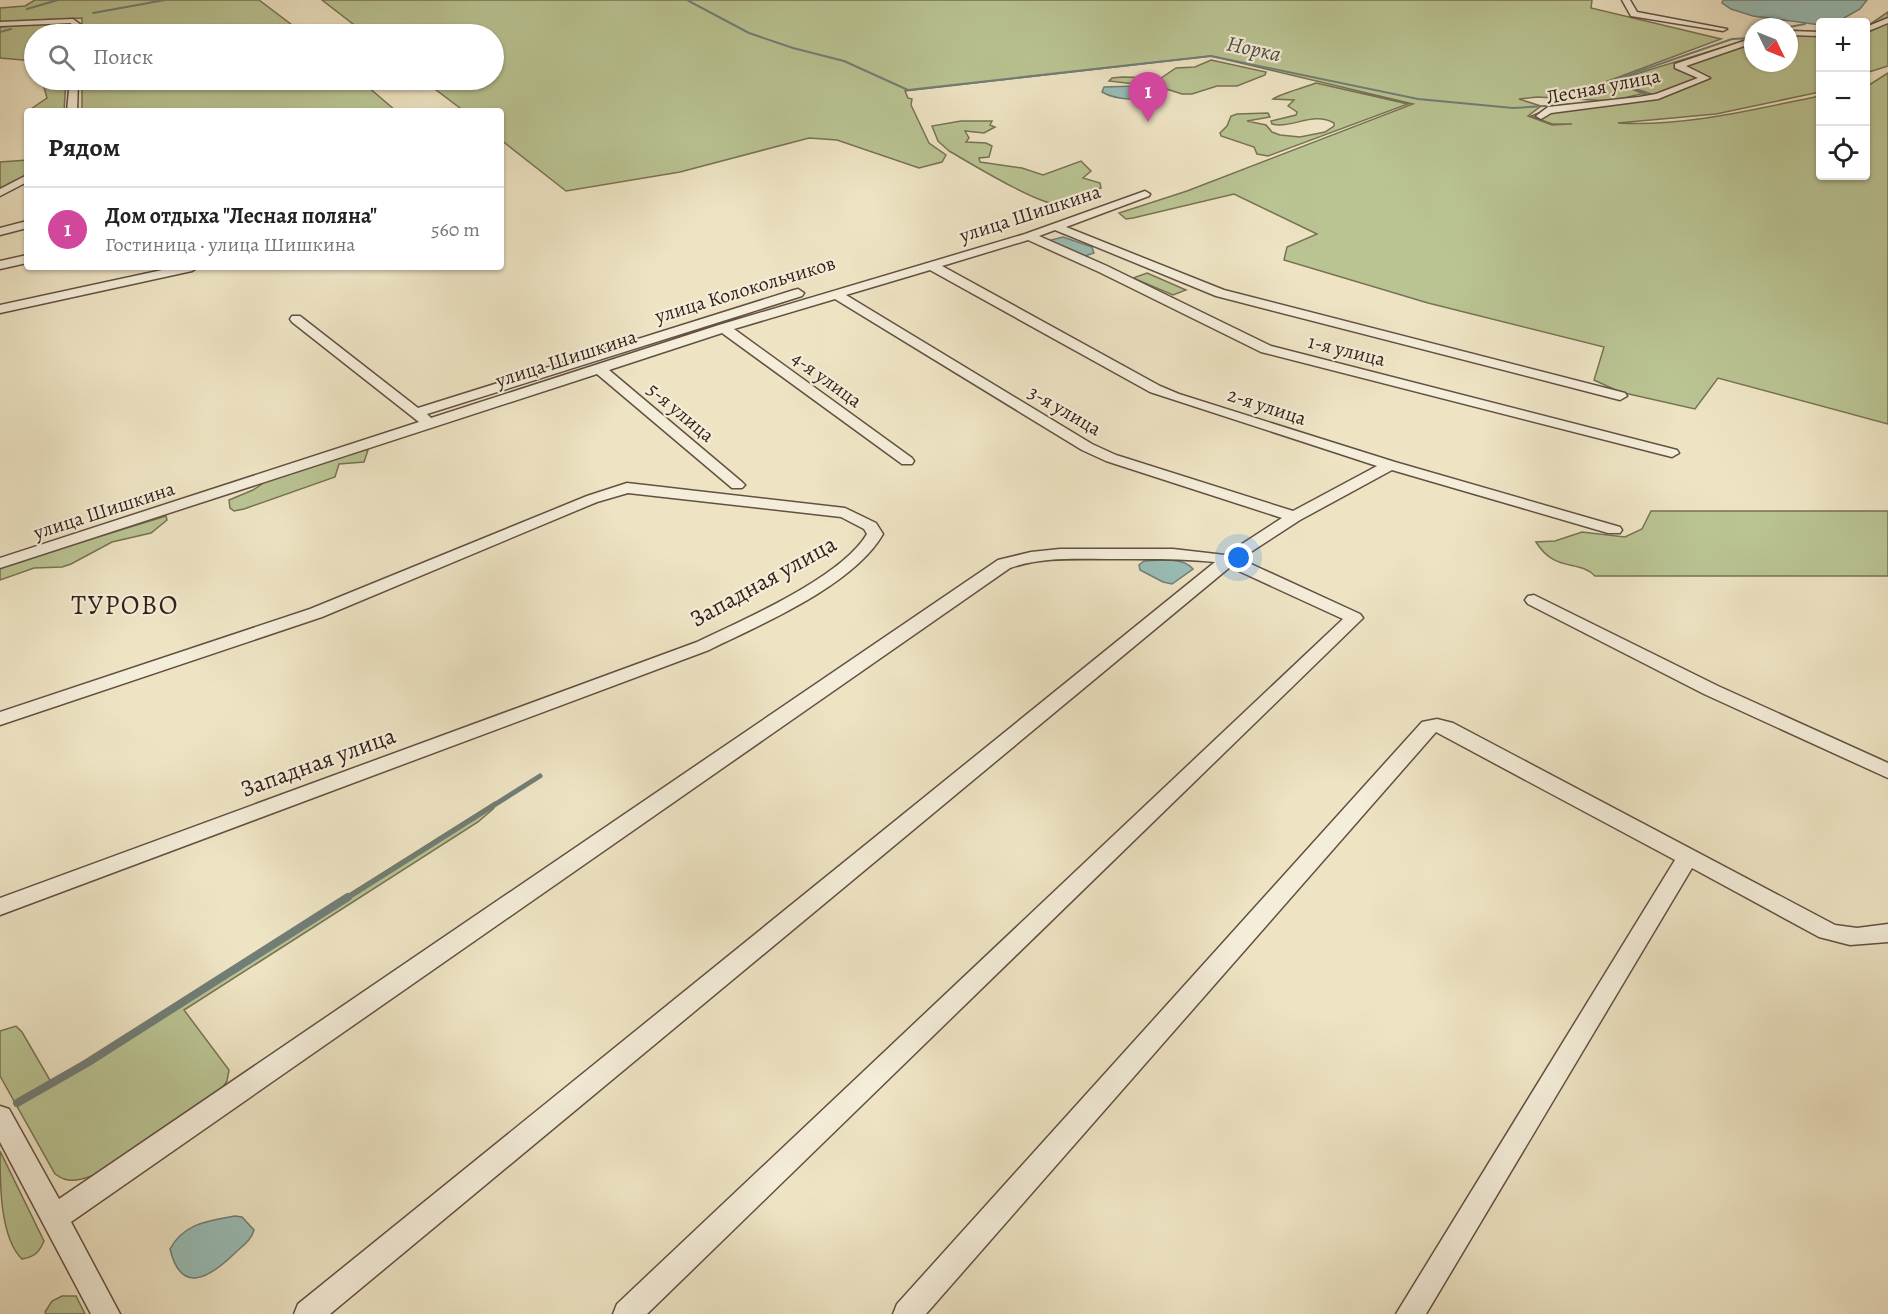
<!DOCTYPE html>
<html lang="ru">
<meta charset="utf-8">
<style>
body{margin:0;font-family:Alegreya,serif;background:#f6f6f6;color:#222}
.controls{position:absolute;right:18px;top:18px;display:grid;overflow:hidden;border-radius:6px;box-shadow:0 2px 4px #0004}
.controls button{width:54px;height:54px;display:grid;place-items:center;padding:0;border:0;border-bottom:2px solid #e0e0e0;background:#fff;color:#222;font:30px sans-serif}
.compass{position:absolute;left:1744px;top:18px;width:54px;height:54px;border-radius:50%;background:#fff;box-shadow:0 2px 4px #0004;rotate:133deg}
.you{position:absolute;left:1239px;top:558px;width:21px;height:21px;margin:-15px;border:4px solid #fff;border-radius:50%;background:#1a73e8;box-shadow:0 0 0 9px #1a73e833}
.badge{display:grid;place-items:center;width:39px;height:39px;border-radius:50%;background:#7c3aed;color:#fff;font-size:20px;font-weight:700}
.pin{position:absolute;translate:-50% -50px;filter:drop-shadow(0 2px 3px #0008)}
.pin::after{content:'';position:absolute;top:32px;width:21px;height:18px;background:inherit;clip-path:polygon(0 0,100% 0,50% 100%)}
.list{margin:0;padding:0;list-style:none}
h2{display:flex;justify-content:space-between;align-items:center;height:78px;margin:0;padding:0 24px;font-size:26px}
h2 small{font-size:20px;font-weight:400;color:#767676}
.list li{display:grid;grid-template-columns:39px 1fr auto;gap:18px;align-items:center;box-sizing:border-box;height:84px;padding:0 24px;border-top:2px solid #e0e0e0}
.list b{display:block;font-size:22px;white-space:nowrap}
.list p{margin:0;font-size:20px;white-space:nowrap;color:#767676}
.list em{font-size:20px;font-style:normal;color:#767676}
.icon{flex:none;width:33px;height:33px;fill:none;stroke:currentColor;stroke-width:2;stroke-linecap:round;stroke-linejoin:round}
.map{position:relative;flex:none;width:1888px;height:1314px;overflow:hidden}
.search{position:absolute;background:#fff;box-shadow:0 2px 4px #0004;left:24px;top:24px;width:480px;height:66px;display:flex;align-items:center;gap:15px;box-sizing:border-box;padding:0 21px;border-radius:33px;color:#767676;font-size:22px}
.panel{position:absolute;background:#fff;box-shadow:0 2px 4px #0004;left:24px;top:108px;width:480px;height:162px;border-radius:6px}
.map>svg:first-child{display:block}
</style>
<div class="map">
<svg width="1888" height="1314" viewBox="0 0 1888 1314">
<rect width="100%" height="100%" fill="#eee4c4"/>
<filter id="stains"><feTurbulence type="fractalNoise" baseFrequency=".00333" numOctaves="4"/><feColorMatrix values="0 0 0 0 .2 0 0 0 0 .09 0 0 0 0 .02 0 0 0 .5 -.17"/></filter>
<radialGradient id="worn" r=".72"><stop offset=".6" stop-color="#630" stop-opacity="0"/><stop offset="1" stop-color="#630" stop-opacity=".3"/></radialGradient>
<path fill="#bac493" stroke="#787255" stroke-width="1.5" d="M35 0H259L304 34H82V18L0 22V8L25 6Z
M322 0H1592L1591 8 1721 39 1608 81 1645 93 1611 101 1537 97 1519 99 1541 106 1528 116 1552 125 1572 124H1552L1531 116C1568 100 1612 105 1651 94L1613 81 1753 38V63H1789V30L1820 32V92L1716 114 1618 123C1686 127 1754 109 1820 96V176H1866V87L1888 73V424L1718 378 1695 409 1620 392 1594 380 1604 347 1428 303 1284 260 1287 247 1317 234 1234 194 1133 218 1126 219 1119 213 1187 191 1413 104 1211 56 905 91 908 98 912 99 911 105 929 143 946 155 942 162 919 168 837 140 809 138 680 172 566 191 501 140V111H464L423 80H494V34H366Z
M1888 12V66L1866 73V27Z
M45 23 65 24 68 34H34V61L0 58V27Z
M1211 60 1266 72 1265 75 1237 86H1217L1192 94H1182L1160 87 1109 81 1112 78 1122 77 1161 78 1176 68 1195 67Z
M42 80H66L64 111H28L47 98Z
M82 80H360L396 111H82Z
M1316 83 1408 104 1268 156 1257 154 1254 147 1221 136 1220 133 1227 126 1231 116 1237 114 1268 113 1270 117 1247 121 1266 125 1272 132 1280 135 1300 137 1325 132 1334 126V123C1313 111 1292 129 1272 124L1271 121 1296 115 1297 112 1288 106 1294 100 1273 99C1279 94 1306 87 1316 83Z
M961 121H992L990 125 995 127 984 133 965 131 969 138 966 142 986 143 992 146 989 157 979 158 980 162 1022 168 1043 175 1081 161 1091 171 1083 178 1100 183 1101 188C1087 193 1073 204 1057 204 1037 204 970 163 949 151L938 141 932 126Z
M27 160V175L0 190V162Z
M1147 273 1186 290 1173 295 1133 278Z
M360 450H368L364 462 339 464 335 477 244 509 234 511 230 508 229 500 253 490 265 482Z
M1651 511H1888V576H1595C1579 559 1555 573 1536 542L1555 541 1582 532 1625 537 1642 529Z
M166 516 167 520 151 533 112 542 71 564 62 567 34 568 0 580V567Z
M495 802 497 803 493 809 478 822 184 1010 229 1070 227 1081 219 1093C188 1114 110 1177 76 1180 67 1181 62 1179 55 1174L0 1076V1031L16 1026 22 1032 51 1082Z
M0 1151 44 1241C39 1253 34 1257 22 1259 0 1238 0 1184 0 1151Z
M62 1296H76L85 1314H46L45 1312 52 1301Z"/>
<path fill="#99beb7" stroke="#717e77" stroke-width="1.5" d="M1723 0H1867L1860 9 1844 18V21L1820 22V25L1753 16 1731 9 1722 3Z
M1137 86 1162 94C1150 103 1115 100 1102 92L1104 87Z
M1063 237 1092 247 1094 253 1085 256 1051 243V240Z
M1144 561C1158 560 1184 557 1193 569L1172 584 1163 582 1140 570 1139 565Z
M235 1216 242 1217 254 1230C251 1241 242 1246 234 1254 209 1278 181 1295 170 1249 184 1223 208 1221 235 1216Z"/>
<g fill="none" stroke-linecap="round" stroke-linejoin="round">
<path stroke="#717e77" stroke-width="2" d="M687 0 749 33 793 48 844 61 908 90 1211 56 1418 99 1513 108 1577 104
M27 9 58 0
M93 13 165 0
M1789 27 1805 24
M0 32 11 29
M1639 98 1645 94 1611 81 1732 39 1753 38"/>
<path stroke="#717e77" stroke-width="5" d="M346 899 540 776"/>
<path stroke="#717e77" stroke-width="8" d="M17 1103 87 1063 348 897"/>
<defs>
<path id="street" d="M1622 0H1630L1637 12 1727 29 1723 31 1631 16Z
M1888 18V23L1866 32V27Z
M73 19 81 25V34H73L71 23 0 26V22Z
M1789 31 1820 32V36L1789 35Z
M1753 38V43L1686 66 1710 78 1658 99 1551 113 1541 119 1536 116 1548 107 1639 97 1656 94 1698 78 1675 68V64Z
M70 80H78L77 111H67Z
M27 175V182L0 196V189Z
M1145 191 1150 194 1149 196 1066 227 1224 290 1625 393 1627 396 1620 400 1216 296 1055 230 1039 236 1107 266 1271 346 1677 450 1679 453 1672 457 1261 352 1099 272 1028 240 942 266 1160 386 1179 394 1395 462 1620 527 1622 530 1620 533H1608L1392 470 1300 520 1240 559 1360 614 1363 618 647 1314H613L617 1304 1343 619 1230 567 330 1314H294L298 1304 1215 562C1179 558 1143 559 1107 559 1074 559 1042 557 1010 568L71 1222 120 1314H91L0 1142V1106L9 1109 59 1199 998 560 1031 552 1060 549H1173L1225 555 1282 518 1106 461 1082 450 835 299 734 329 912 458 914 461 912 464H902L722 333 609 370 742 482 745 485 742 488H732L597 374 0 568V558L419 422 292 322 290 319 292 316H300L418 408 794 290 798 289 804 293 802 296 427 414 431 418 719 325 1025 234ZM930 270 1150 392 1377 466 1293 511 1116 455 1092 444 846 295Z
M27 221V228L0 235V228Z
M27 255V263L0 269V261Z
M176 267H198L192 271 0 313V305Z
M627 483 845 508 876 523 883 534C854 585 762 624 709 650L0 915V898L697 642C743 620 841 578 867 534L864 529 841 517 628 493 597 502 322 617 0 725V712L310 609 587 496Z
M1534 595 1718 686 1888 763V778L1704 694 1528 604 1525 600 1528 596Z
M1437 719 1453 723 1835 925 1857 928 1888 924V942L1850 945 1819 937 1692 868 1426 1314H1396L1675 860 1436 732 926 1314H893L897 1304 1422 722Z"/>
</defs>
<use href="#street" stroke="#635042" stroke-width="3"/>
<use href="#street" fill="#f4edd9" fill-rule="evenodd"/>
</g>
<g text-anchor="middle" stroke-width="4.5" stroke-linejoin="round" paint-order="stroke">
<g font-size="20" fill="#351f17" stroke="#f4edd9">
<text transform="translate(1603 86) rotate(-11)" y="7">Лесная улица</text>
<text transform="translate(1030 213) rotate(-18)" y="7">улица Шишкина</text>
<text transform="translate(745 289) rotate(-17)" y="7">улица Колокольчиков</text>
<text transform="translate(1347 350) rotate(14)" y="7">1-я улица</text>
<text transform="translate(566 358) rotate(-18)" y="7">улица Шишкина</text>
<text transform="translate(827 379) rotate(36)" y="7">4-я улица</text>
<text transform="translate(1267 406) rotate(18)" y="7">2-я улица</text>
<text transform="translate(1065 410) rotate(30)" y="7">3-я улица</text>
<text transform="translate(681 412) rotate(40)" y="7">5-я улица</text>
<text transform="translate(104 510) rotate(-18)" y="7">улица Шишкина</text>
</g>
<g font-size="22" font-style="italic" fill="#534f47" stroke="#f4edd9">
<text transform="translate(1254 48) rotate(12)" y="8">Норка</text>
</g>
<g font-size="24" fill="#351f17" stroke="#f4edd9">
<text transform="translate(763 581) rotate(-29)" y="8">Западная улица</text>
<text transform="translate(318 762) rotate(-20)" y="8">Западная улица</text>
</g>
<g font-size="27" letter-spacing="1.5" fill="#351f17" stroke="#f4edd9">
<text x="125" y="614">ТУРОВО</text>
</g>
</g>
<rect width="100%" height="100%" filter="url(#stains)"/>
<rect width="100%" height="100%" fill="url(#worn)"/>
</svg>
<div class="controls">
<button>+</button>
<button>−</button>
<button><svg class="icon" aria-label="locate" viewBox="0 0 24 24"><circle cx="12" cy="12" r="6"/><path d="M12 2v4M12 18v4M2 12h4M18 12h4"/></svg></button>
</div>
<svg class="compass" viewBox="-18 -18 36 36"><path d="M0-13l5 13h-10z" fill="#e53935"/><path d="M0 13l5-13h-10z" fill="#767676"/></svg>
<div class="you"></div>
<div class="pin badge" style="left:1148px;top:122px;background:#d1479c">1</div>
<div class="search"><svg class="icon" aria-label="search" viewBox="0 0 24 24"><circle cx="10" cy="10" r="6"/><path d="M15 15l6 6"/></svg>Поиск</div>
<section class="panel">
<h2>Рядом<small></small></h2>
<ul class="list">
<li><span class="badge" style="background:#d1479c">1</span><div><b>Дом отдыха &quot;Лесная поляна&quot;</b><p>Гостиница · улица Шишкина</p></div><em>560 m</em></li>
</ul>
</section>
</div>
